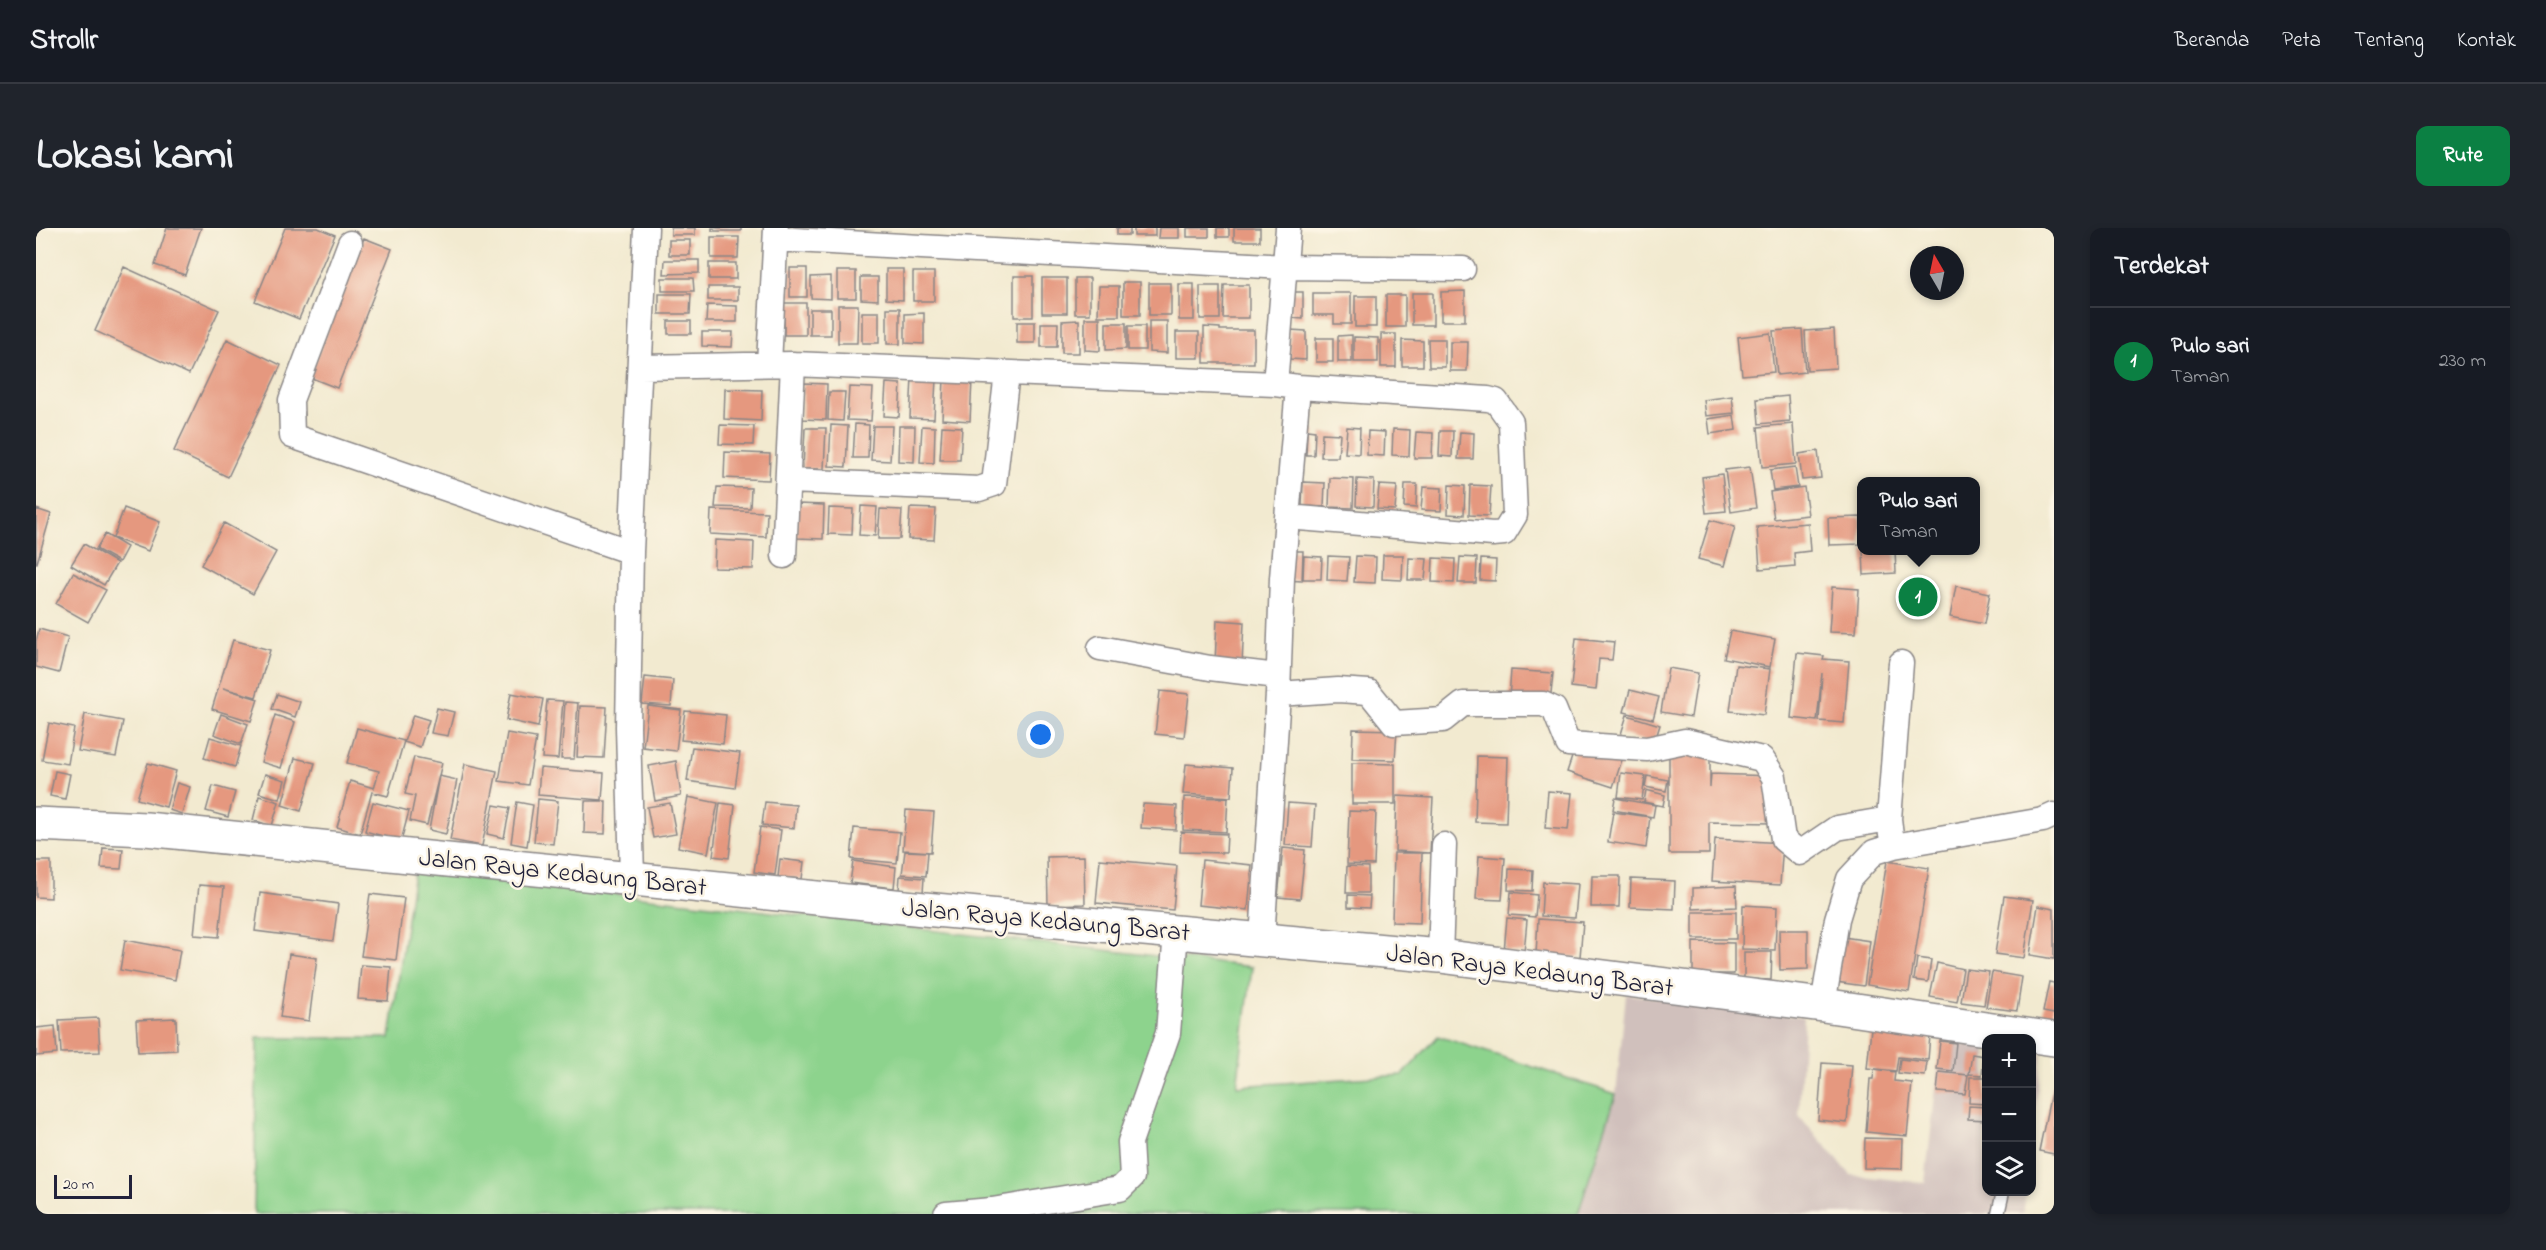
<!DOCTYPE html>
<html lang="id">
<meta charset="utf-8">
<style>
body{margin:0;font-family:"Indie Flower",sans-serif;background:#20242c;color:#f1f3f6}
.controls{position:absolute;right:18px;bottom:18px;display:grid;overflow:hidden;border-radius:12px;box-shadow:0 3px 9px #0003}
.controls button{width:54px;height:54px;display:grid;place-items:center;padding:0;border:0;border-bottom:2px solid #363941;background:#171b24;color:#f1f3f6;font:30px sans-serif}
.compass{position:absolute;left:1874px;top:18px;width:54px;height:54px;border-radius:50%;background:#171b24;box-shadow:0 3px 9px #0003;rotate:351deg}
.scale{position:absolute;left:18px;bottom:15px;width:78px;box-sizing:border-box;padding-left:6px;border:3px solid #22223b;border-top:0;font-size:16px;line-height:21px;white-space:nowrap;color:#22223b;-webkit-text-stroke:4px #fcf5e5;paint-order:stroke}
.you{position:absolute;left:1005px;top:507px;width:21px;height:21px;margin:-15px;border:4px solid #fff;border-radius:50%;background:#1a73e8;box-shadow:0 0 0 9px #1a73e833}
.badge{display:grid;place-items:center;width:39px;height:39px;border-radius:50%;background:#0b8043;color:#fff;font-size:20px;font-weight:700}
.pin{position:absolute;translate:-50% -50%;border:3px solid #fff;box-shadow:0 2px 6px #0006}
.popup{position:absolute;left:1821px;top:249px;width:123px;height:78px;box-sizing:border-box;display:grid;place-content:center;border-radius:12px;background:#171b24;filter:drop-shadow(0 2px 4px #0005);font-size:20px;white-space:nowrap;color:#9ea1a6}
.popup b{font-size:22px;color:#f1f3f6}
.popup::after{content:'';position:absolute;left:50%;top:100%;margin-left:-12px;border:12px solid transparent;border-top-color:#171b24}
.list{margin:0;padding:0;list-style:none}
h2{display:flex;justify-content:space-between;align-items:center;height:78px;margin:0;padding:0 24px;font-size:26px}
h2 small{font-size:20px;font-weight:400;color:#9ea1a6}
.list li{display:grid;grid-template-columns:39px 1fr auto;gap:18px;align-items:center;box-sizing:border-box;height:108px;padding:0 24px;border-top:2px solid #363941}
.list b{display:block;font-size:22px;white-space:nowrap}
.list p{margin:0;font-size:20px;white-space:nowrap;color:#9ea1a6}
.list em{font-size:20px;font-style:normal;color:#9ea1a6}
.icon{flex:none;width:33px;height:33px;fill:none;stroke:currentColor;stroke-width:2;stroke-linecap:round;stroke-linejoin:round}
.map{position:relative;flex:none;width:2018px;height:986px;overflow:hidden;border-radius:12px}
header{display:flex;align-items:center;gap:36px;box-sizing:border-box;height:84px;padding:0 30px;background:#171b24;border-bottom:2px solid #363941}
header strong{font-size:28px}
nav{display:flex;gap:33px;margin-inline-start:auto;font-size:21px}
.intro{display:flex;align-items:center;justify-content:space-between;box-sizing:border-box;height:144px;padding:0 36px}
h1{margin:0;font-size:42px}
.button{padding:15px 27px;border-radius:12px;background:#0b8043;color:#fff;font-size:21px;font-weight:700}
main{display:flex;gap:36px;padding:0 36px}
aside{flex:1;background:#171b24;border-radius:12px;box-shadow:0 3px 9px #0003}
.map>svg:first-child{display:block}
</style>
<header>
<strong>Strollr</strong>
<nav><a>Beranda</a><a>Peta</a><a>Tentang</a><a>Kontak</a></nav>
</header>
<div class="intro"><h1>Lokasi kami</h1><a class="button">Rute</a></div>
<main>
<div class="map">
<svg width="2018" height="986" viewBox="0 0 2018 986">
<rect width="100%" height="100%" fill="#fcf5e5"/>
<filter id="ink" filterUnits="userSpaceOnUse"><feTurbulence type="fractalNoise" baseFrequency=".0167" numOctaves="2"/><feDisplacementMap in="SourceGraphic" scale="12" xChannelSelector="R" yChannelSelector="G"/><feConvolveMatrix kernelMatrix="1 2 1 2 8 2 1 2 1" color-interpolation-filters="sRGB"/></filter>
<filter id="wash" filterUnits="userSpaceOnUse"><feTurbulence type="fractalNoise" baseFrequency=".008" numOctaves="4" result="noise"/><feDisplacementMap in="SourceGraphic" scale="24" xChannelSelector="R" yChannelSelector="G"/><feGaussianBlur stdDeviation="1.35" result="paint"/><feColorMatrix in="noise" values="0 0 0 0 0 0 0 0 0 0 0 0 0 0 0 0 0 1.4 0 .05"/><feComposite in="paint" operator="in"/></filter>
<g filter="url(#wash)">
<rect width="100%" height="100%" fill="#f2ead0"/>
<path fill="#d0c0bc" d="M1590 766 1768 789 1763 888 1815 947 1889 955 1905 815 1950 818V964H1990L1987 986H1542L1580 866Z
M1996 820 2006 821 1996 912Z"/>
<path fill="#8dd38d" stroke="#587a64" stroke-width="1.5" d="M378 643 1216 739 1201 858 1367 847 1402 808 1580 866 1542 986H218L221 810H354Z"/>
<g id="blocks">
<path fill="#e5987f" d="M131 0H165L149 47 119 37Z
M249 0H282L299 7 263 91 219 73Z
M635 0H659V7H635Z
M676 0H705V3H676Z
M1081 0H1094V7H1081Z
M1098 0H1119V8H1098Z
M1123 0H1143V10H1122Z
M1151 0H1173V9H1151Z
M1181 0H1193V9H1181Z
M1198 0H1224V13H1198Z
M675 9H703L702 30H675Z
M328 10 356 21 301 160 273 149Z
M633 12H654V27H633Z
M629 32H663V45L628 46Z
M673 35H700V51H673Z
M88 39 183 82 153 146 59 103Z
M754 40H771V69H754Z
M850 41H867V72L850 71Z
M801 43H820V70H801Z
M877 44H898V73H877Z
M795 48V71L775 70V49Z
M978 48H997V89H978Z
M825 49H842V72L825 71Z
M626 50H657L658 63H626Z
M1006 50H1031V85H1006Z
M1039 50H1054V86H1039Z
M1087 54H1104V87H1087Z
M1113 55H1135V87H1113Z
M1143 56H1158V92H1143Z
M1188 57H1213V90H1187Z
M1063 58H1083V88H1062Z
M1164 58H1184V91H1164Z
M672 59H702V72H672Z
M1429 63V93H1405V64Z
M1255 64H1267V91L1255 90Z
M1277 65H1315V96H1298V87H1277Z
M1376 65H1397V97H1376Z
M623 66H655L654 86H623Z
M1350 67H1369V99H1350Z
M1319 68H1340V99H1319Z
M748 75H770V107H748Z
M671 77 701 78V94H670Z
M802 77H822L821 115H802Z
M851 80H864V116H851Z
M774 81H795V107H774Z
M826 84H843V115H826Z
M888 85V116L869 115V86Z
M1049 90H1064V123L1049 122Z
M1043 92V125H1026V93Z
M632 93H655V106H632Z
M1113 93H1131V125L1113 124Z
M981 94H999V115H981Z
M1005 95H1022L1021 119H1005Z
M1070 95H1090V121L1070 122Z
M1092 98H1109V122H1092Z
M1168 99 1184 100V102H1218V135H1168Z
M1766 101 1769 144 1741 147 1737 103Z
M1798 101 1800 140 1771 142 1769 103Z
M1254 102 1270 103V132L1254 131Z
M666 104H697L696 119 666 118Z
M1140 104H1163V130H1140Z
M1734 105 1738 144 1706 147 1702 109Z
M1345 106H1360V139H1345Z
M1316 107V134H1302V108Z
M1318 109 1342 110V134H1318Z
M1280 110H1297V134H1280Z
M191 111 245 137 192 249 138 223Z
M1392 111H1409V139H1393Z
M1366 112 1387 113V138H1366Z
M1414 114H1432L1431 143H1414Z
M876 149 900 150 898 191 874 190Z
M908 151 936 152 934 193 906 191Z
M767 155 791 156 790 192 766 191Z
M850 155 865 156 863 189 848 188Z
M813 159 837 160 835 193 811 192Z
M689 161 726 162 725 193 688 191Z
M793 164H809L807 193 792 192Z
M1696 168 1698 185 1670 188 1668 172Z
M1752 168 1754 193 1723 196 1721 171Z
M1698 187 1700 202 1674 206 1672 191Z
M819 196 833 197 832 230H817Z
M1757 196 1760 236 1726 239 1722 199Z
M684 197 718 198 717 217 683 216Z
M795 197 812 198 810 239 793 238Z
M837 198H856L854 233 835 232Z
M863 198H879L878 234 862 233Z
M886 198 899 199 898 235 884 234Z
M906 198 926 199 924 232H904Z
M1311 199 1324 200 1323 226 1309 225Z
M769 200H790L788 241H767Z
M1357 201 1374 202 1373 228 1356 227Z
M1271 202 1279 203 1278 227H1270Z
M1332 203 1349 204 1348 228 1331 227Z
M1404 203H1417L1416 229 1403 228Z
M1380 204 1397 205 1396 230H1378Z
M1424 204 1438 205 1437 231H1422Z
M1286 205 1304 206 1302 229H1285Z
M1782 223 1785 250 1766 252 1763 226Z
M689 224 734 226 733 252 688 250Z
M1714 239 1720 280 1695 284 1689 242Z
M1759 239 1762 259 1737 262 1734 242Z
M1686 246 1690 283 1670 285 1666 249Z
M1294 250 1318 251 1317 280 1293 279Z
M1321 251 1338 252 1337 279 1320 278Z
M1267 254 1289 255 1288 279 1266 278Z
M1369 256H1381L1380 280 1368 279Z
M1343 257 1361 258 1359 282 1341 281Z
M1413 257 1429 258 1428 287 1412 286Z
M1434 257 1455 258 1453 288 1433 287Z
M681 259 715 260 714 280 679 279Z
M1387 259 1406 260 1405 283 1385 282Z
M1768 259 1772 287 1738 291 1734 264Z
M762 276 788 277 787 311 761 310Z
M825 278 841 279 839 308 823 307Z
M88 280 124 294 112 323 77 310Z
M793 280 817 281 816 307 792 306Z
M874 280 900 281 898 312 872 311Z
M0 281 15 286 1 335H0Z
M844 281 866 282 864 311H842Z
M675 282 731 284 730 309 674 306Z
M1825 289V316L1793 317 1792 290Z
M1674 292 1699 299 1688 338 1662 331Z
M188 295 240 324 217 366 165 337Z
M1772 295 1774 323 1758 325 1759 338 1724 341 1721 299Z
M69 306 91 319 83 334 60 321Z
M679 312 718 314 717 341 678 340Z
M48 316 81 335 68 357 35 337Z
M1827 322H1859L1860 345 1828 347Z
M1251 323H1267L1266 353 1250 352Z
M1347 327H1367L1366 352 1346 351Z
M1268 328 1286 329 1285 351H1267Z
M1292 328 1313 329 1311 353 1291 352Z
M1320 328 1340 329 1339 355 1318 354Z
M1424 329 1441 330 1440 355H1422Z
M1373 330 1391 331 1389 352H1372Z
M1397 330 1419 331 1418 355 1396 354Z
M1445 331 1460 332 1459 353 1444 352Z
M37 345 70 362 52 394 20 376Z
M1920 358 1954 365 1948 396 1914 389Z
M1796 359 1823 361 1820 405 1793 404Z
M1181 392 1208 394 1206 437 1179 435Z
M3 401 32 409 23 445 0 439V413Z
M1694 403 1739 411 1734 439 1688 430Z
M1540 410 1578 414 1576 432 1563 431 1560 462 1535 459Z
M197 412 234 422 220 469 187 460 222 471 215 493 176 481Z
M1761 425 1788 428 1787 431 1813 433 1808 495 1783 493 1786 445 1781 493 1755 490Z
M1700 437 1734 441 1728 487 1694 483Z
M1632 440 1662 445 1655 489 1625 484Z
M1475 442 1517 445 1514 475 1473 471Z
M609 449 637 452 635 478 606 476Z
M1594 462 1623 469 1617 491 1588 484Z
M1124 463 1153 466 1148 509 1119 506Z
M475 465 507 471 502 499 470 492Z
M241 466 264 474 259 489 236 481Z
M511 472 527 473 522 531 506 530Z
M529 474 542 475 538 531H525Z
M544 478 571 479 568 530 541 529Z
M612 478 645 482 640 523 607 519Z
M401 480 418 484 412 508 395 505Z
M649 483 690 487 687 516 645 512Z
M49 486 87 493 80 529 42 523Z
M185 486 212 496 205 516 178 506Z
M239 487 259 494 245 540 225 534Z
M377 487 393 492 384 519 368 514Z
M1591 487 1624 497 1618 516 1585 506Z
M13 495 38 500 32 536 6 532Z
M321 500 368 513 352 568 336 564 324 606 301 599 314 553 338 560 343 543 311 535Z
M1317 501 1361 502 1359 532 1316 531Z
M471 505 500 510 492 557 463 553Z
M174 509 205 518 199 539 168 530Z
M1540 517 1586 532 1577 559 1531 544Z
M656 519 704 525 699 560 651 553Z
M1633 526H1674V559L1675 546 1737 548 1736 595 1673 594V626H1633Z
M1441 528 1472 529 1470 595 1439 594Z
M378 529 406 535 391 597 374 593 379 568 369 566Z
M259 530 279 535 265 583 246 577Z
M640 533 645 568 619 573 613 538Z
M112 535 140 543 130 579 101 571Z
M1316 535 1359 536V576H1316Z
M429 536 461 543 446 618 414 612Z
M1150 536 1197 540 1195 569 1147 566Z
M504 540 568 545 566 572 502 567Z
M19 543 34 546 29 571 14 568Z
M1585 545 1609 548 1606 572 1582 569Z
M229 546 249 552 244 571 223 565Z
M403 548 421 552 410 606 393 602Z
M1611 548 1632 552 1630 563 1609 559Z
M141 555 154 559 146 586 133 582Z
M177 558 199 564 192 589 170 583Z
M1610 562 1629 567 1627 578 1608 574Z
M1512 563 1536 565 1532 602 1509 600Z
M223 568 243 574 236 598 217 592Z
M1361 568 1397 570 1394 625 1359 623Z
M652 569 682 575 672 625 642 619Z
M1148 569 1192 570 1190 604 1147 602Z
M1579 570 1619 577 1617 589 1577 582Z
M502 571 522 573 517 616 498 614Z
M549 573H570L569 606 548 605Z
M337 574 373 583 365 613 329 603Z
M481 574 497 577 491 618 475 615Z
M729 574 760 577 758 600 726 597Z
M634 575 640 606 617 610 611 579Z
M684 575 699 577 693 630 677 628Z
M1252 575 1279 577 1276 619 1249 617Z
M1107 576 1141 578 1140 602 1105 600Z
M458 577 474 580 468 610 451 606Z
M870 582 898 584 895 624 867 622Z
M1313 583 1340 584 1338 637 1311 636Z
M1577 584 1614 589 1610 620 1572 614Z
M724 599 745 602 739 647 718 644Z
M818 600 864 604 861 635 815 631Z
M1145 604 1191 606 1190 625 1144 624Z
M1679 611 1747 615 1744 657 1676 653Z
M67 620 87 621 85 641 65 640Z
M1247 620 1269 622 1264 671 1242 669Z
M869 623 892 624 890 648 866 646Z
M1358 625H1386L1384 695 1356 694Z
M1048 628 1049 676 1012 677 1011 629Z
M1443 628 1469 630 1466 672 1440 671Z
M744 631 768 634 766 651 742 649Z
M1064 631 1141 638 1137 682 1060 675Z
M1166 632 1216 637 1212 682 1162 677Z
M0 633H15V670L0 669Z
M817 633 860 639 858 660 814 655Z
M1851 633 1893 640 1873 764 1831 757Z
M1311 638 1332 639V665H1310Z
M1473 641 1497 642 1496 663 1472 662Z
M864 648 888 650 887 665 863 662Z
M1556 648H1584L1583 679H1555Z
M1595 651 1639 653 1638 681 1594 679Z
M1507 654 1542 656 1539 690 1505 688Z
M163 657 188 659 183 709 158 707Z
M1700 658 1701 679 1657 681V660Z
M1475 664 1501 667 1499 689 1473 687Z
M224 665 302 676 297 713 219 703Z
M334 666 368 670 360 732 325 728Z
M1312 667 1334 668 1333 680 1312 679Z
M1968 668 1997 672 1988 730 1959 726Z
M1707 677 1741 679 1739 722 1706 721Z
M2002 678 2018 681V731L1994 727Z
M1657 684H1700V711H1657Z
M1471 690 1491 692 1488 725 1468 723Z
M1502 691 1547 694 1544 729 1500 726Z
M1743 702H1772V741L1744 742Z
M1807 709 1834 713 1828 758 1800 754Z
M89 712 144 722 139 752 84 742Z
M1657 714 1698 715V746H1657Z
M1708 724H1736L1735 752 1708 751Z
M253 726 281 730 273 793 244 789Z
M1881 730 1895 732 1892 754 1878 752Z
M1901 735 1927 741 1921 774 1894 769Z
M325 737 355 739 352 773 322 771Z
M1930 741 1953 744 1948 777 1925 774Z
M1956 744 1986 749 1981 783 1950 779Z
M2013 754 2018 755V786L2007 784Z
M62 790 64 824 25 825 23 792Z
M140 790 141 822 102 824 100 792Z
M19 798 21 826 0 828V800Z
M1835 800 1894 807 1892 832 1862 829 1860 843 1831 840Z
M1904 813 1920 815 1917 843 1901 841Z
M1936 826 1948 828 1946 847 1933 846Z
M1864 831 1891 834 1889 848 1862 845Z
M1786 835 1816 837 1811 895 1782 892Z
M1838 841 1859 844 1858 853 1876 855 1871 908 1830 904 1834 851H1837Z
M1903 844 1932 847 1929 866 1901 864Z
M1934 849H1950V876L1933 875Z
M2017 855 2018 856V926L2003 923Z
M1933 878 1950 879V892L1932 891Z
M1829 910 1867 911 1866 941 1828 940Z"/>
</g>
</g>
<g filter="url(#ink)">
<use href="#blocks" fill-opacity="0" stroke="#8a8686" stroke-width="1.5"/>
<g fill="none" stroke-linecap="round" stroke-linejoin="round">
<defs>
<path id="lane" d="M1962 986 1967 964"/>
<path id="street" d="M740 11 1250 39 1427 41
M314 15 255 172 256 208 595 324
M733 136 740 0
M605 139 757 136 1239 156 1262 159 1452 171 1460 173 1475 194 1479 287 1468 305 1457 306 1251 289
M1239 156 1252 0
M753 253 943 261 958 256 971 145
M748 328 757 136
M1064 420 1174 440 1242 448
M1242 466 1302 462 1333 464 1358 495 1407 492 1427 476H1507L1518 481 1532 516 1611 521 1649 513 1726 531 1738 549 1747 611 1764 625 1801 600 1853 591
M1855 607 1853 591 1865 435
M596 649 592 499 595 324 610 0
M1226 711 1242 466 1246 350 1262 159
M1404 728 1408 617
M1787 777 1801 691 1813 651 1838 624 1858 618 2007 592 2018 587
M910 986 956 982 1084 961 1096 949 1094 914 1132 805 1140 704"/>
<path id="secondary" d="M0 596 110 601 888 681 1404 728 1787 777 2018 811"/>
</defs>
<use href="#lane" stroke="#8a8686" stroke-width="15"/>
<use href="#street" stroke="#8a8686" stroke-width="27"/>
<use href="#secondary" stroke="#8a8686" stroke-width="36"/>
<use href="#lane" stroke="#fff" stroke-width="12"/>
<use href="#street" stroke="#fff" stroke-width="24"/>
<use href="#secondary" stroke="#fff" stroke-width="33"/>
</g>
</g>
<g text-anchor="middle" stroke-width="5" stroke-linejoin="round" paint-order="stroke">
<g font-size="26" fill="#22223b" stroke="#fcf5e5">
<text transform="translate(527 643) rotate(6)" y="9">Jalan Raya Kedaung Barat</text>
<text transform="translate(1010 691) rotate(5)" y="9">Jalan Raya Kedaung Barat</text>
<text transform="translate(1494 741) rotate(7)" y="9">Jalan Raya Kedaung Barat</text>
</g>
</g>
</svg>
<div class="controls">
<button>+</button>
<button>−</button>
<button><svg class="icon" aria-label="layers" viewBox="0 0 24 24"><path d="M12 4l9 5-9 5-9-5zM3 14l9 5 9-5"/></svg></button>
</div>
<svg class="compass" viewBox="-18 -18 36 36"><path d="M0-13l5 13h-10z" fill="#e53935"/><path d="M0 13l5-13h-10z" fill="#9ea1a6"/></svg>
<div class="scale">20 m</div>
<div class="you"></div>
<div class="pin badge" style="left:1882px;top:369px">1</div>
<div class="popup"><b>Pulo sari</b>Taman</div>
</div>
<aside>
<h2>Terdekat<small></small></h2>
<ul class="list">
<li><span class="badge">1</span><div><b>Pulo sari</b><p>Taman</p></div><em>230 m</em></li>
</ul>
</aside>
</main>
